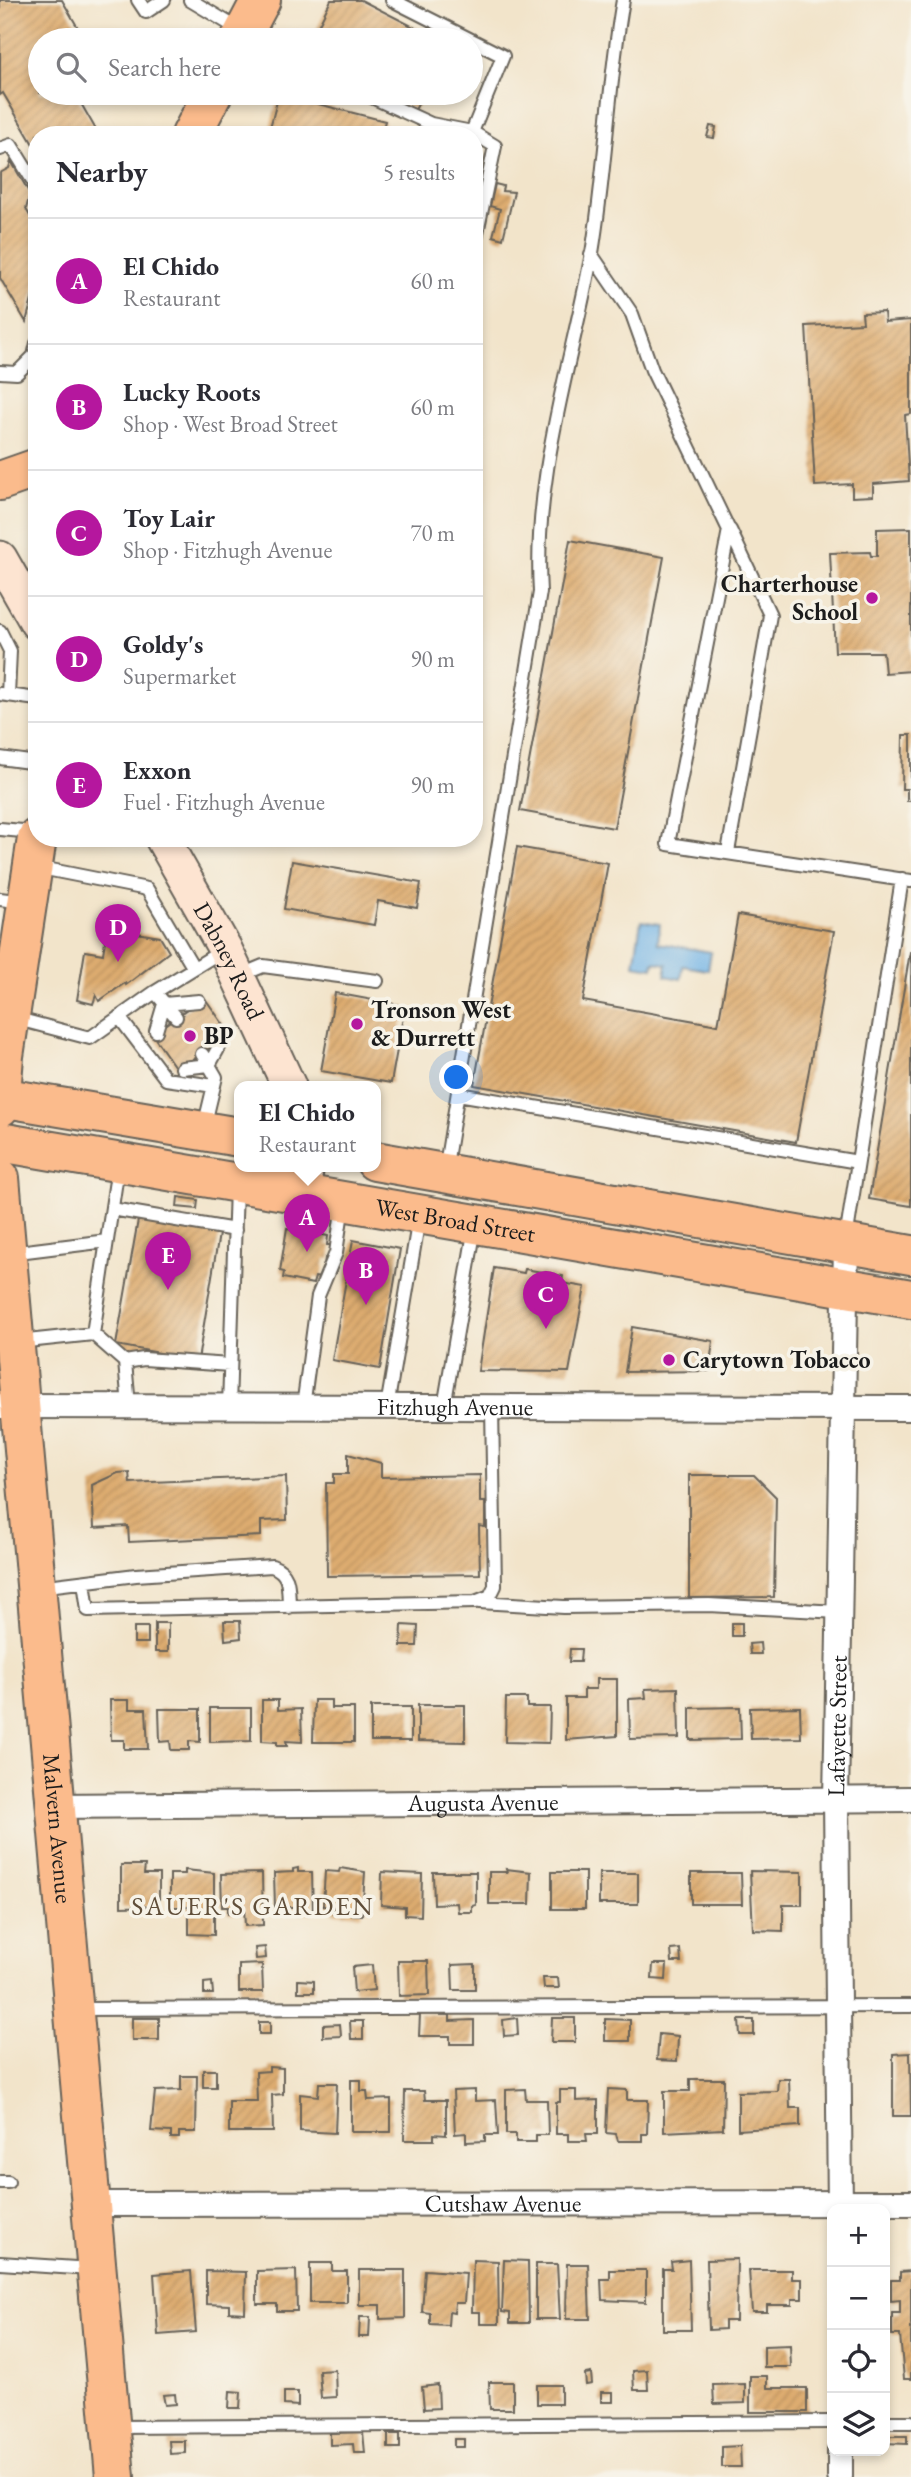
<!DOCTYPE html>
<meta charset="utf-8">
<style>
body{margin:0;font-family:"EB Garamond",serif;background:#f7f7f7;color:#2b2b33}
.controls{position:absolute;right:21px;bottom:21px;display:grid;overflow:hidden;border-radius:14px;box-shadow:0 4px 10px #0003}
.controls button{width:63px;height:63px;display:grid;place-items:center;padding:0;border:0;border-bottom:2px solid #e1e1e2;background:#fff;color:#2b2b33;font:35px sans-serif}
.you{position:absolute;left:457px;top:1078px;width:24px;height:24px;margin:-18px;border:5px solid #fff;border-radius:50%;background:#1a73e8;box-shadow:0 0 0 10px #1a73e833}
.badge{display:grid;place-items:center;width:46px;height:46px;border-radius:50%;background:#b5179e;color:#fff;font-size:23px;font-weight:700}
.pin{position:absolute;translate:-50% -58px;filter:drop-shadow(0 2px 4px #0008)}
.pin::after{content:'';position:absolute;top:37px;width:24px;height:21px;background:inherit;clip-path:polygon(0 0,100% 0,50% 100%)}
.popup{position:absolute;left:234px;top:1081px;width:147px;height:91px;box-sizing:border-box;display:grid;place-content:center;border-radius:14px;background:#fff;filter:drop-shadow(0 2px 5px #0005);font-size:23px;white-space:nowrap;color:#7c7c81}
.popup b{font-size:26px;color:#2b2b33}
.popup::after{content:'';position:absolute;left:50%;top:100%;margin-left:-14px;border:14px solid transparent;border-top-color:#fff}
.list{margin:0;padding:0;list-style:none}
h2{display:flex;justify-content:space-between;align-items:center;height:91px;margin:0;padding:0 28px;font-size:30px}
h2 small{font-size:23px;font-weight:400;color:#7c7c81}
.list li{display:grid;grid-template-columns:46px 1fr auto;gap:21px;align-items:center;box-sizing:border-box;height:126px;padding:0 28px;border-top:2px solid #e1e1e2}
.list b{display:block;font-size:26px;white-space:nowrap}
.list p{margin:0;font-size:23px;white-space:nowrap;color:#7c7c81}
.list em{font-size:23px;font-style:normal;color:#7c7c81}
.icon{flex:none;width:38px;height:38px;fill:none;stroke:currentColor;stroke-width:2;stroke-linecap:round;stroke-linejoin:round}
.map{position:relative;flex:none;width:911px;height:2477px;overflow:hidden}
.search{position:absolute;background:#fff;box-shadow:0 4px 10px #0003;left:28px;top:28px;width:455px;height:77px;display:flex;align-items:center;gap:18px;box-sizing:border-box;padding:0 24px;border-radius:38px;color:#7c7c81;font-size:26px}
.panel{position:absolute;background:#fff;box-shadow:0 4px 10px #0003;left:28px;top:126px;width:455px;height:721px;border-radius:28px}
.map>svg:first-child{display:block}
</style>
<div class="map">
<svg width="911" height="2477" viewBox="0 0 911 2477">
<defs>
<pattern id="building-hatch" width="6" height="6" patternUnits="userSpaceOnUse" patternTransform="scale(1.75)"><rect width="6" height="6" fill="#ddac70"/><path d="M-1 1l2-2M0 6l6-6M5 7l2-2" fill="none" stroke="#bd9360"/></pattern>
</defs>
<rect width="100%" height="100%" fill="#f7f3e8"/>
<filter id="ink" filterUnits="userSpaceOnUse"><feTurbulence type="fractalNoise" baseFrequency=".0143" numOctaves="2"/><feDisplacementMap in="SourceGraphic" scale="14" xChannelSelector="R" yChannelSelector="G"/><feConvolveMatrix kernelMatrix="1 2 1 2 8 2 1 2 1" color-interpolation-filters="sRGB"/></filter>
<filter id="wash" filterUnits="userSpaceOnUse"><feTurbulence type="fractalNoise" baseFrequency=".00686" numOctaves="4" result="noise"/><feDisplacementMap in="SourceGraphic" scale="28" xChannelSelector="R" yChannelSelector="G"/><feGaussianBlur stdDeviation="1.57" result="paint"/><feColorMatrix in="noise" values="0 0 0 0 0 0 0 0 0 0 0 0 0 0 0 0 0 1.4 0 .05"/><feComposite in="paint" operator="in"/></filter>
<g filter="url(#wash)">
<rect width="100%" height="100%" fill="#f2e4ca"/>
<path fill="#71b3e6" stroke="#466881" stroke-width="2" d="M641 921 660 924 658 943 711 952 708 970 683 966 681 979 665 976 667 964 654 962 653 968 634 965Z"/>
<g id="blocks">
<path fill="url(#building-hatch)" d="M0 0H62L85 40H40V93H75L99 135H37V151L3 93 0 95Z
M331 0H361L439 40H311Z
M381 93H424L415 110Z
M279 94 385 121 381 135H268Z
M710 126 716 127 714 138 707 137Z
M11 161 30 194 26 209 37 228V281L26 322 0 278V173L9 168Z
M495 184 503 186 502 191 514 192 503 239 493 236 500 209 490 206Z
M884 312 885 322 911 320V414L905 415 909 481 873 484V496L852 497V484L815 486 806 326 863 323 862 313Z
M911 528V671L885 673 883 652H835L830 553 870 552 871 556H877V529Z
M570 540 664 557 614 828 520 811Z
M903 735H911V801H907V789H902Z
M517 847 608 863 583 1001 718 1025 738 915 834 931 796 1142 474 1085Z
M292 861 421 883 417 908 378 901 374 925 284 909Z
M107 928 160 937 169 952 126 985 125 983 99 1001 96 995 93 1004 77 1000 85 951 103 954Z
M910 952H911V1206L869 1199Z
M335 993 405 1006 391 1083 321 1071Z
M204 997 230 1034 177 1070 152 1034Z
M178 1197 198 1200 197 1209 177 1207Z
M138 1220 219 1234 198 1360 116 1345Z
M287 1228 328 1236 327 1245H332L330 1259 325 1258 322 1278 315 1277 313 1284 283 1278 284 1272 280 1271Z
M353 1240 400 1249 380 1369 332 1360Z
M494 1268 524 1273 525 1269 563 1276 562 1283 585 1287 569 1372 478 1371Z
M632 1327 713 1341 709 1371 625 1372Z
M348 1454 381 1463V1477L480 1475V1502H485V1527L479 1526 480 1574 327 1576 326 1483H334V1474H348Z
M129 1472 130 1483 286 1476 287 1520 261 1521V1536L129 1542 128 1526 94 1528 92 1485 118 1473Z
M689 1475H754L776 1497 774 1597 689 1598Z
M224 1621H240L241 1638 225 1640Z
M155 1623H168V1652H155Z
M732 1623H742V1636H732Z
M402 1625 418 1626 417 1646H401Z
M134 1627H148V1643H134Z
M760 1643 761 1654H750L749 1644Z
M570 1649H581L580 1662H569Z
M596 1679H617V1736L566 1740V1698H584V1689H596Z
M678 1688 679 1738 630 1739 629 1699 646 1698 645 1689Z
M506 1698H527V1707H550L549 1743 505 1742Z
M110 1700H129V1709H146L148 1749H124V1740H111Z
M262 1700H278V1710L301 1709 302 1742 286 1741 287 1746H277V1742L262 1741Z
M314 1700H331V1708H354V1742H313Z
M418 1705H465V1742L418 1741Z
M371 1707H411V1741H371Z
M740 1707 741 1739 690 1740V1708Z
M800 1707 801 1738 751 1739 750 1708Z
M210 1708H251V1741L210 1742Z
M159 1709H200V1742L189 1741V1750H171L170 1741 160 1742Z
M121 1865H145L144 1874H159V1906L121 1907Z
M298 1868V1872H312L313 1914H298V1907H275L274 1873 293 1872V1869Z
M340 1868 365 1872 362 1915 333 1913 334 1907 323 1906 325 1871 339 1872Z
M506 1869 531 1872 530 1904H489V1872H507Z
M185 1870 214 1873V1935L189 1934V1907H170V1874H185Z
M750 1871 802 1872V1905H783V1931L753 1930Z
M382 1872 422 1874 421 1916 405 1915V1907L381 1905Z
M433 1872H476V1905L472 1906V1912H458L457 1903 434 1904Z
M552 1872H585V1909H552Z
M262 1873 263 1925 245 1926 244 1907H237V1914H228V1907H222L221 1874Z
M599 1873H638V1904H599Z
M691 1873H741L742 1904H691Z
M265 1947 266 1958 256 1959 255 1948Z
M680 1949 681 1962H672L671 1950Z
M398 1961H428L429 1995 399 1996Z
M262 1964 263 1992H239V1965Z
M475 1964V1990H453L452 1965Z
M653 1964H667L666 1980 652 1979Z
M372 1965 374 1990 354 1992 352 1967Z
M543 1978H558L559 1988H544Z
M298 1980 314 1981V1992H298Z
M212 1982 213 1994H204V1983Z
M420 2014 450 2015V2021L474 2020V2044H450V2036H419Z
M132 2018H159V2040H132Z
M517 2018 518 2035 504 2036 503 2020Z
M552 2018H575V2042H551Z
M605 2019 630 2020V2041H605Z
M739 2020H754V2035H740Z
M350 2021H363V2039H351Z
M259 2022H270V2034H259Z
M340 2024 341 2036 323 2037V2025Z
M659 2034 678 2036 677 2061 657 2060Z
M910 2053 911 2116H893V2054Z
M269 2067 283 2068V2094L272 2095 273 2132H229V2101H257L256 2072 269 2071Z
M203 2070H216V2087H203Z
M181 2076H197L196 2132H179V2138H171V2132L151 2131 155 2091 181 2090Z
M690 2079H724L723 2129 664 2132V2091H690Z
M778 2079H789L790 2108H800V2126L738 2130V2092L777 2091Z
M351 2080H361V2091H367L368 2100 391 2099V2132H351Z
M319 2083H337L335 2133 300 2131V2094L318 2096Z
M525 2089 526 2100H547L548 2135H536V2142H516V2134H506V2090Z
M608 2089 627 2090V2100H648L647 2134H642V2141H618L616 2134 606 2133Z
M475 2090V2101L496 2100 498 2135H485V2141L466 2142V2133L455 2134 453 2091Z
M560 2090H576V2101L598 2100V2134H586L587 2141H568V2134H556V2102H560Z
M405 2091H424L425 2100H446V2135L434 2134V2140H404Z
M737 2259 736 2321H725V2329L709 2330 707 2260Z
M473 2260 498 2261 499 2324H480V2312H472Z
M504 2260 528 2261 529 2323H510V2313L502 2312Z
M689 2260 691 2330H663V2269H672L671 2262Z
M310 2263H332V2271H347V2303H310Z
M536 2264H557L560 2319H536Z
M567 2264H588L590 2319H566Z
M296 2270 297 2311H277V2304H257V2271Z
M359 2270H405V2318L380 2319V2305H359Z
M425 2270 466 2273 464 2303H455L454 2313 449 2312 448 2325 430 2324V2313L422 2312Z
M610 2270H646V2302L602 2300 601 2279H610Z
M749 2270H792V2279H802V2299H792V2305H767V2312H752Z
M191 2271 196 2332 158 2335 154 2274Z
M206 2271 246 2272 245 2313 229 2312V2305L206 2304Z
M911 2271V2379H904L900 2335H892V2313H900V2300L891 2301V2280H900V2272Z
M360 2317H370L369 2337H359Z
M790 2345 791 2367H764V2346Z
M335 2370 336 2397 321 2398 319 2371Z
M647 2370 648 2390H634L633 2371Z
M591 2373 592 2384 586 2385 585 2374Z
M750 2376H767V2388H807V2412H750Z
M489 2382H513V2409H490Z
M745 2384V2403L714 2404 713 2385Z
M438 2385 439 2408 424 2409 422 2387Z
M537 2385H561V2404H537Z
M230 2391 241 2392 240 2408H229Z
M284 2392H298V2406L284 2405Z
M601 2392H613V2402H601Z
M175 2394 176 2404 165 2405 163 2395Z
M363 2432 365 2453H354L353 2444 330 2445V2433Z
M388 2434H400V2448H388Z
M885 2436H907V2444L885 2443Z
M454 2439H464V2447H454Z
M169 2441H185V2453L170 2454Z
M740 2446 741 2467H722V2447Z"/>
</g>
</g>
<g filter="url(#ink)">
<use href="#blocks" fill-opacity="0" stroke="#676259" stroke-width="2"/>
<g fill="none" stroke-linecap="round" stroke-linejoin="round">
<defs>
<path id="lane" d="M138 0 146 12 164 0
M190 0 240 30
M363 93 431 124 472 132 503 56 392 0
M472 132 495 146 474 247
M0 149 11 145 37 187
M591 254 632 314 652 370 729 530 668 844 911 881
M0 372 17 373 34 356 37 343
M0 631 10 651 8 695
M0 694 37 699
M0 758 37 763
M0 829 34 832
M728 852 770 615 730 530
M36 867 147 889 193 967
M0 899 23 902
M239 976 263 966 377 981
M119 1017 166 1079 214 1086
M176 1017 155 992 225 949
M14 1018 90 1038 155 992
M156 1031 164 1004 199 1001
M202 1054 209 1065 224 1038
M182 1068 209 1065 216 1077 204 1127
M458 1094 858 1162
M118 1167 93 1334 125 1362 129 1406
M445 1171 540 592C533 477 571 365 592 253 606 169 608 84 623 0
M112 1209 235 1230
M846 1239 902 879
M10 1253 107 1241
M18 1342 93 1334
M125 1362 144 1359 230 1365
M229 1407 236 1187
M303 1407 318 1296 336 1253 343 1204
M387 1407 419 1218
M444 1407 475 1227
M84 1582 88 1610 475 1602 490 1596 495 1586 492 1407
M39 1587 136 1575 272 1566C291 1573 288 1588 289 1607
M479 1602 564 1607 709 1605 839 1612
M77 2009 911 2006
M0 2182H8
M0 2263 91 2269
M885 2422H911
M115 2427 832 2422"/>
<g id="street">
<path id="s1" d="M0 1406 911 1408"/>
<path id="s2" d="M54 1806 911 1799"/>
<path id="s3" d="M93 2204 911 2203"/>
<path id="s4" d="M840 2209 836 1799 846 1243"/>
<path d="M840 2451V2477"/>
</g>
<g id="secondary">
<path d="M0 558 37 623"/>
<path id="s5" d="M162 838 225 949 289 1086"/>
<path d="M302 1193 307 1166"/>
</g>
<g id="primary">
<path d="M240 40 261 0"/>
<path d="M191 135 213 93"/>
<path d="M0 481 37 468"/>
<path d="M0 1097 239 1137"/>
<path d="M0 1107 4 1056 37 838"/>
<path id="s6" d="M0 1142 911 1299"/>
<path d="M375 1161 911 1255"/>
<path id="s7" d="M0 1178 115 2477"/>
</g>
</defs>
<use href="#lane" stroke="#676259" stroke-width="16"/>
<use href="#street" stroke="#676259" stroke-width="28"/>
<use href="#secondary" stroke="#676259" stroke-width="37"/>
<use href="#primary" stroke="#676259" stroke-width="42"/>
<use href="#lane" stroke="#fff" stroke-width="12"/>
<use href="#street" stroke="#fff" stroke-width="24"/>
<use href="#secondary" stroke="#fde4d1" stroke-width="33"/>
<use href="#primary" stroke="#fbbb8c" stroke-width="38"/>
</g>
</g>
<g fill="#b5179e" stroke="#f7f3e8" stroke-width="2.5">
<circle cx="872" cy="598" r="7"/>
<circle cx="357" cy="1024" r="7"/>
<circle cx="190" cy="1036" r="7"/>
<circle cx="669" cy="1360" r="7"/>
</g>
<g text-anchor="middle" stroke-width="7" stroke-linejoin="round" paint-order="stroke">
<g font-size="24" font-weight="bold" fill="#1c1c1c" stroke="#f7f3e8" text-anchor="start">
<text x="858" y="592" text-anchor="end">Charterhouse<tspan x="858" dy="28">School</tspan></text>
<text x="371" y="1018">Tronson West<tspan x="371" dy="28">&amp; Durrett</tspan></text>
<text x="204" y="1044">BP</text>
<text x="683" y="1368">Carytown Tobacco</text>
</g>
<g font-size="24" fill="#1c1c1c" stroke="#f7f3e8">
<text dy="8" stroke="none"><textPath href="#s5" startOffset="140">Dabney Road</textPath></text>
<text dy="8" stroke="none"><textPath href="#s6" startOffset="462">West Broad Street</textPath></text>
<text dy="8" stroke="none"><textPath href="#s1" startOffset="455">Fitzhugh Avenue</textPath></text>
<text dy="8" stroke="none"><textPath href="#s4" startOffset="483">Lafayette Street</textPath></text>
<text dy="8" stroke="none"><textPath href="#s2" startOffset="429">Augusta Avenue</textPath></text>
<text dy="8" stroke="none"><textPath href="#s7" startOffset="653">Malvern Avenue</textPath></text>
<text dy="8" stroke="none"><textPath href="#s3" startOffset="410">Cutshaw Avenue</textPath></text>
</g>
<g font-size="26" letter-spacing="2" fill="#604e39" stroke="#f7f3e8">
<text x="253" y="1915">SAUER'S GARDEN</text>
</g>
</g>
</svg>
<div class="controls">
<button>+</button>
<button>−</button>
<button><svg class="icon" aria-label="locate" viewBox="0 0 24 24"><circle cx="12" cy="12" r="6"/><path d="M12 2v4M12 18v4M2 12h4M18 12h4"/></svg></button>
<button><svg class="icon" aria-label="layers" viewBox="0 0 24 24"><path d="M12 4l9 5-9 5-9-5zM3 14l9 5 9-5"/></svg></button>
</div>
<div class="you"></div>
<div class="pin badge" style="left:307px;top:1252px">A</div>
<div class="popup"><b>El Chido</b>Restaurant</div>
<div class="pin badge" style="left:366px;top:1305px">B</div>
<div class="pin badge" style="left:546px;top:1329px">C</div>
<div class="pin badge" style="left:118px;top:962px">D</div>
<div class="pin badge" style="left:168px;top:1290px">E</div>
<div class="search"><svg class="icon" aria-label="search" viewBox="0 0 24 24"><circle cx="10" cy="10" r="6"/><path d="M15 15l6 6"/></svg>Search here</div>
<section class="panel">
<h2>Nearby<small>5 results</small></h2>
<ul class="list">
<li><span class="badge">A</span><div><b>El Chido</b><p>Restaurant</p></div><em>60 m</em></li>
<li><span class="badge">B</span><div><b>Lucky Roots</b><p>Shop · West Broad Street</p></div><em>60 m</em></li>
<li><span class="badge">C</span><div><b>Toy Lair</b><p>Shop · Fitzhugh Avenue</p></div><em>70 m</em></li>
<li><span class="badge">D</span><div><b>Goldy's</b><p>Supermarket</p></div><em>90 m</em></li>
<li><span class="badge">E</span><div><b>Exxon</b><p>Fuel · Fitzhugh Avenue</p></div><em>90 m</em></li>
</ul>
</section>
</div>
